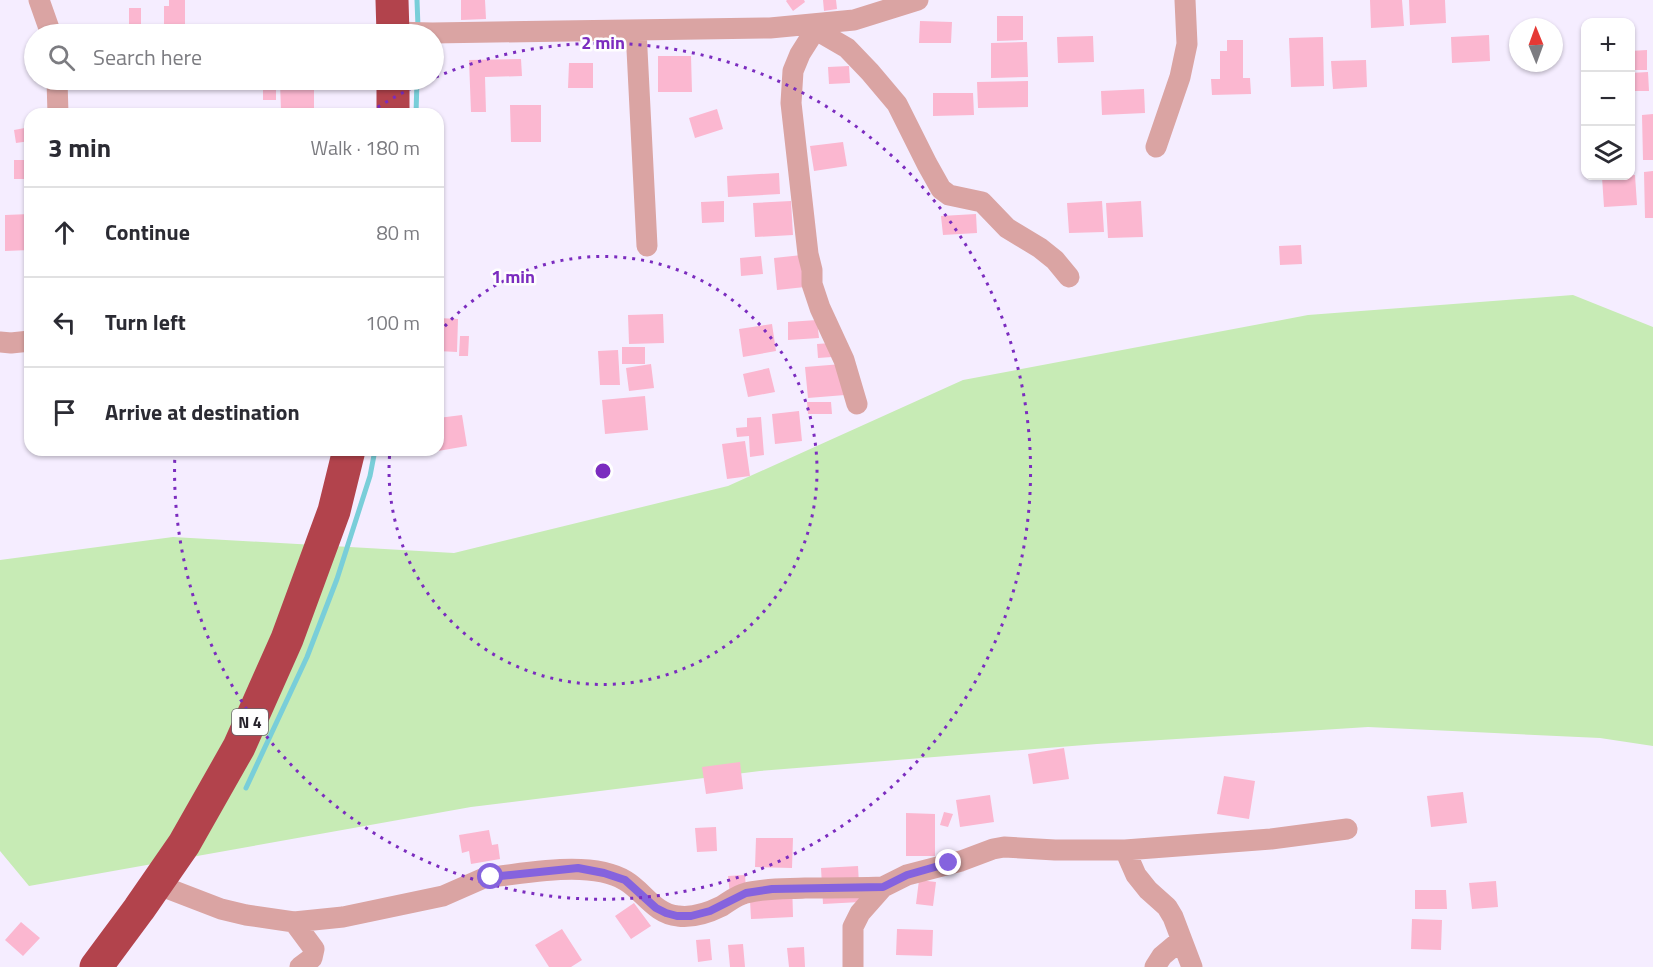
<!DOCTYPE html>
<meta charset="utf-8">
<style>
body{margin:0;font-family:"Titillium Web",sans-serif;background:#f2f2f3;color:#2b2b33}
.controls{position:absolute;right:18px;top:18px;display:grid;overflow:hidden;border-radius:12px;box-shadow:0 2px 4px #0004}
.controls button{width:54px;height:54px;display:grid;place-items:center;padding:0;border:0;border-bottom:2px solid #e1e1e2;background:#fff;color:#2b2b33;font:30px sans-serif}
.compass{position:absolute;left:1509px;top:18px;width:54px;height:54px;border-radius:50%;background:#fff;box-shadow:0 2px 4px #0004;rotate:359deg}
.stop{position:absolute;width:18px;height:18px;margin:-14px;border:4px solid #8563de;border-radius:50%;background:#fff}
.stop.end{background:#8563de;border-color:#fff;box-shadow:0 2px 6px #0008}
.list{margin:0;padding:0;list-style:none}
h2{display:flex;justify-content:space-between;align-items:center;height:78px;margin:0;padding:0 24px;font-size:26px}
h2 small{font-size:20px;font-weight:400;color:#7c7c81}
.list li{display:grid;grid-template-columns:39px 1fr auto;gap:18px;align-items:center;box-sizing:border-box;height:90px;padding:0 24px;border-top:2px solid #e1e1e2}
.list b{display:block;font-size:22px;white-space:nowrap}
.list em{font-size:20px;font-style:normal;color:#7c7c81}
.icon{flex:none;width:33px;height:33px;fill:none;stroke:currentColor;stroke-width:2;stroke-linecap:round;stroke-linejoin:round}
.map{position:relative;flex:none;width:1653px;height:967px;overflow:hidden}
.search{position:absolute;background:#fff;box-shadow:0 2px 4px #0004;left:24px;top:24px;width:420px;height:66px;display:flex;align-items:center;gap:15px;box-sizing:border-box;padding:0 21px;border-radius:33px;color:#7c7c81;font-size:22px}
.panel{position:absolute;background:#fff;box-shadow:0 2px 4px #0004;left:24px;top:108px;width:420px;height:348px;border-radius:18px}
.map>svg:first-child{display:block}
</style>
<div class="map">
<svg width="1653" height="967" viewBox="0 0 1653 967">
<rect width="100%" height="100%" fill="#f5edff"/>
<path fill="#c7ebb5" d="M1573 295 1653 327V746L1600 738 1368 727 1097 744 760 771 471 807 29 886 0 851V560L173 537 454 553 728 486 963 380 1308 315Z"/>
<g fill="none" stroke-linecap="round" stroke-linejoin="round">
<path stroke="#79ced9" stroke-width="5" d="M417 0 418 27
M416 114 417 80
M246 788 307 657 337 579 370 476 375 450"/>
</g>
<path fill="#fbb7d0" d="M169 0H185V27H164V6H169Z
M461 0H485L486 19 461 20Z
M787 0H804L805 2 793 11 786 1Z
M823 0H836L837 9 824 11Z
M1370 0H1402L1404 26 1371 28Z
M1409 0H1445L1446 23 1410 25Z
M129 8H141V33H129Z
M997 16H1023V40L997 41Z
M920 21 952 22 951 43H919Z
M1489 35 1490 61 1452 63 1451 37Z
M1093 36 1094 62 1058 63 1057 37Z
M1323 37 1324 86 1291 87 1289 38Z
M1227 40H1243V78H1250L1251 94 1212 95 1211 79H1220V51H1227Z
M1027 42 1028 77 991 78V43Z
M1647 50V70H1631L1630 51Z
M658 56H691L692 92H658Z
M521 59 522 76 485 77 486 112H471L469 60Z
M1366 60 1367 87 1333 89 1331 61Z
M569 63H593V88H568Z
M849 66 850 83 829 84 828 67Z
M1648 72 1649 91H1631L1630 73Z
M1028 81V107L978 108 977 82Z
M314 82V109L281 110 280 83Z
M263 83H276V100H263Z
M1144 89 1145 113 1102 115 1101 91Z
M933 93H973L974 115 933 116Z
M510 105H541V142H511Z
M717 109 723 129 695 138 689 118Z
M1653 114V160H1643L1642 115Z
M30 127V141L16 143 14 130Z
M843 142 847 166 814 171 810 146Z
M14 160H30V179H14Z
M1653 171V218H1645L1644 172Z
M779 173 780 194 728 197 727 176Z
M1635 175 1637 205 1604 207 1602 177Z
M724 201V222L702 223 701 202Z
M791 201 793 235 755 237 753 203Z
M1102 201 1104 232 1069 233 1067 203Z
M1141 201 1143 237 1108 238 1106 203Z
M30 214V250L5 251V215Z
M976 214 977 233 943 235 941 216Z
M1301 245 1302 264 1280 265 1279 246Z
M802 255 805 287 777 290 774 258Z
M761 256 763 274 741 276 740 258Z
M663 314 664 343 629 344 628 315Z
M438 318 458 319 457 352 438 351Z
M817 320 819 338 788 340V322Z
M772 324 776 351 743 357 739 329Z
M460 336H469L468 356H459Z
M831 343 832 357 818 358 817 344Z
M622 347H645V364H622Z
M618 350 620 385H600L598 351Z
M438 356H442V386H438Z
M651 364 654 388 629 391 626 368Z
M842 364 845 395 808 398 805 367Z
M769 368 775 392 748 397 743 374Z
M645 396 648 430 605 434 602 400Z
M807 402H831L832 414H808Z
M799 411 802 441 775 444 772 414Z
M462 415 467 446 438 451V418Z
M761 417 764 455 750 457 749 436 737 437 736 428 747 427V418Z
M745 441 750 476 727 479 722 444Z
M408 450H436V451L409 455Z
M1064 748 1069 779 1033 784 1028 754Z
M740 762 743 789 706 794 702 767Z
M1224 776 1255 781 1249 819 1217 814Z
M1463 792 1467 823 1431 827 1427 796Z
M990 795 994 822 960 827 956 800Z
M944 812 953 814 948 827 940 825Z
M906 813 935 814V856H906Z
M716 827 717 851 697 852 695 828Z
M489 830 492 845 498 844 500 859 471 864 469 851 462 853 459 835Z
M756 838H793L792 868 755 867Z
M858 866 860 902 823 904 821 868Z
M745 875 747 904 731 905 728 876Z
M792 880 793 917 751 919 749 882Z
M919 880 936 882 933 906 916 904Z
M1496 881 1498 907 1472 909 1469 883Z
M1415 890H1446L1447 909H1415Z
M634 903 651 926 631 939 615 916Z
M1412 919 1442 920 1441 950 1411 949Z
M21 922 40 938 23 956 5 940Z
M562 929 582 960 571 967H549L535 945Z
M897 929 933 930 932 956 896 955Z
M710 939 712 960 698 962 696 940Z
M743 944 745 967H730L728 945Z
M804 947 805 967H789L787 948Z"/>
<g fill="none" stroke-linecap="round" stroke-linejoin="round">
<path stroke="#daa4a3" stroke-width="21" d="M39 0 51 34
M819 24 800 54 793 71 791 103 808 254 812 270V284L820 308 844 360 857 404
M636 30 647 246
M816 30 847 48 870 72 897 104 927 164 941 189 949 195 982 202 1007 228 1040 248 1055 260 1069 277
M394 32 432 33 770 28 854 20 918 0
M57 80 58 114
M1156 147 1180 77 1187 44 1185 0
M0 342 11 343 30 341
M1125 850 1136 875 1148 890 1167 907 1173 917 1192 967
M156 884 221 909 246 915 294 922 343 917 443 896 484 878 491 877C529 873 592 860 626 881 644 892 655 914 678 916 693 918 708 913 722 906 730 901 737 895 746 893 765 888 785 889 805 888 831 888 857 888 883 887
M294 922 314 949 312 958 300 967
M853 967V927L860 913 883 887 907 875 961 861 993 849 1004 847 1055 850H1125L1271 839 1347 829
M1155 967 1162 956 1181 940"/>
<path stroke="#b2434c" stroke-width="33" d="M392 0 393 34
M393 114V80
M96 967 139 909 184 844 239 747 287 639 334 511 349 450"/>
</g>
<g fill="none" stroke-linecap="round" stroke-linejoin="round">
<path stroke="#8563de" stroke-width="8" d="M491 877 578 868 604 873 625 880 656 908 666 913 677 916H691L710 911 746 893 772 889 883 887 907 875 949 863"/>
</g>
<g fill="none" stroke="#7b2cbf" stroke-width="3" stroke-dasharray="3 6">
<path d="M439 333A214 214 0 1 1 390 450"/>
<path d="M370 112A428 428 0 0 1 429 80M436 77A428 428 0 1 1 175 452"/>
</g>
<g text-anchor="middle" stroke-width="5" stroke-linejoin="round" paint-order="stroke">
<rect fill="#fefefe" stroke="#67656a" stroke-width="1.5" x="232" y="709" width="36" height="26" rx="4.5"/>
<g font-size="16" font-weight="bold" fill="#26232b">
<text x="250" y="728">N 4</text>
</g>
</g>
<circle cx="603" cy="471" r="9" fill="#7b2cbf" stroke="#fefefe" stroke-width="3"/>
<g font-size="18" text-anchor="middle" font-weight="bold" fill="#7b2cbf" stroke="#fefefe" stroke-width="5" stroke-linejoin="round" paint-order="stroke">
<text x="603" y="49">2 min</text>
<text x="513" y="283">1 min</text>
</g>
</svg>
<div class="controls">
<button>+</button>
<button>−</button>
<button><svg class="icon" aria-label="layers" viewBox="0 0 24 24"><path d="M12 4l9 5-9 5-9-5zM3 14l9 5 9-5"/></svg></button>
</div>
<svg class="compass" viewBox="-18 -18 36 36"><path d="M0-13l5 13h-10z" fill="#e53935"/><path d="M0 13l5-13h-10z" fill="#7c7c81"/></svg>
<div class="stop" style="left:491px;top:877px"></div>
<div class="stop end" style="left:949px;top:863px"></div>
<div class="search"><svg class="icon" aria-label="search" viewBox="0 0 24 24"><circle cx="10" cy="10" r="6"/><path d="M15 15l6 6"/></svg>Search here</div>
<section class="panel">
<h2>3 min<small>Walk · 180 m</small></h2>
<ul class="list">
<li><svg class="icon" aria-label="ahead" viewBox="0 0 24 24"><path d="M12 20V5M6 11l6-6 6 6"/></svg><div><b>Continue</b></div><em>80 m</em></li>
<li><svg class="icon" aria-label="left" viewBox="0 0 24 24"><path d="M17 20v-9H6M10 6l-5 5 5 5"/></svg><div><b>Turn left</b></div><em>100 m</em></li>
<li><svg class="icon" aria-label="arrive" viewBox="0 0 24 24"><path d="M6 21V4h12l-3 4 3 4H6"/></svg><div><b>Arrive at destination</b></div></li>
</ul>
</section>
</div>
